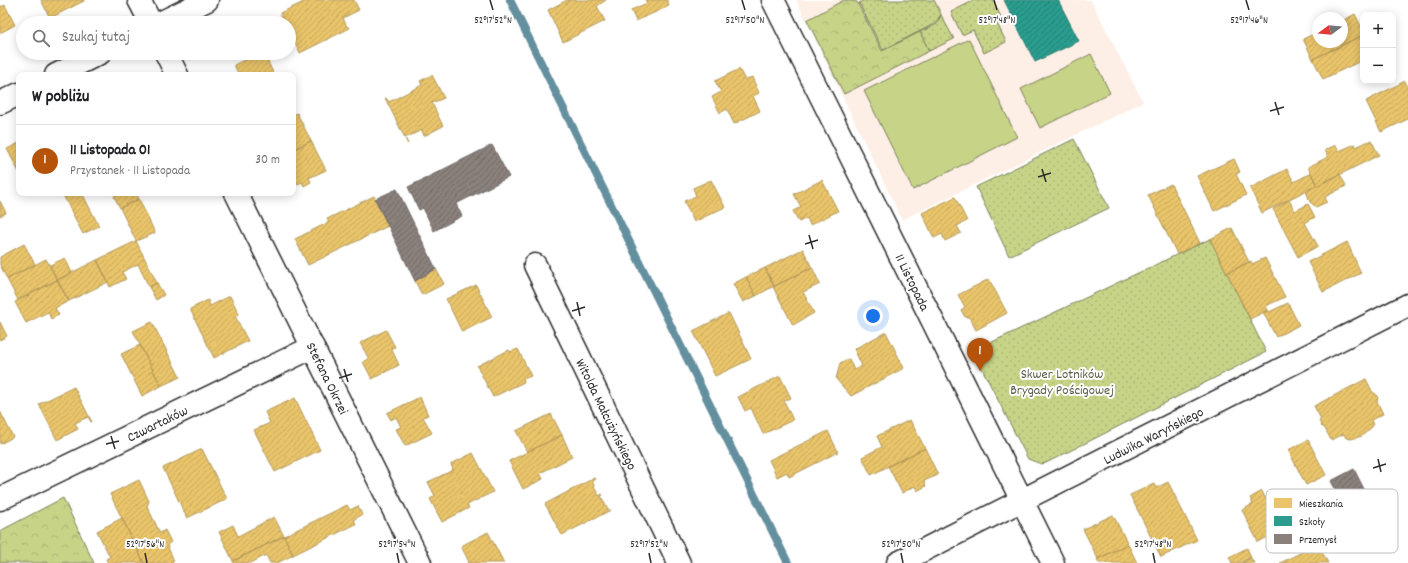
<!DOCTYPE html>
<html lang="pl">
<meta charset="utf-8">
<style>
body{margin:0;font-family:Dekko,sans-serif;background:#f6f6f6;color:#202124}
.controls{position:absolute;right:12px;top:12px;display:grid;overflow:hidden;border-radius:8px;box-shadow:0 2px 10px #0003}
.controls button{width:36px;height:36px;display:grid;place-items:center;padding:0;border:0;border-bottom:1px solid #e0e0e0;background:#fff;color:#202124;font:20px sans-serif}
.compass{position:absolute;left:1312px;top:12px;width:36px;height:36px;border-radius:50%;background:#fff;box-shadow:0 2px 10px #0003;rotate:254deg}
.you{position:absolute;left:873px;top:316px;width:14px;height:14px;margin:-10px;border:3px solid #fff;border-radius:50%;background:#1a73e8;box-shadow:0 0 0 6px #1a73e833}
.badge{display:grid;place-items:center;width:26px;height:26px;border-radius:50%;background:#b45309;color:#fff;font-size:13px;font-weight:700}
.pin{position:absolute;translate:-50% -33px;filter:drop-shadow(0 1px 2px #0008)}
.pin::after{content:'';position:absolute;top:21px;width:14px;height:12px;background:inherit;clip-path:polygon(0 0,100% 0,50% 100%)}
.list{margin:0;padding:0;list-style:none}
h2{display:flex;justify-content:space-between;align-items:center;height:52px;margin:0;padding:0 16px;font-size:17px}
h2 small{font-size:13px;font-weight:400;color:#757577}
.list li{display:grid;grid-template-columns:26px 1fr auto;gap:12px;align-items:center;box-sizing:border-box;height:72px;padding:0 16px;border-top:1px solid #e0e0e0}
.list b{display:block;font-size:15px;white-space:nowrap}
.list p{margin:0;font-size:13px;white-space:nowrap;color:#757577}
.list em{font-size:13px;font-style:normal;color:#757577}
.icon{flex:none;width:22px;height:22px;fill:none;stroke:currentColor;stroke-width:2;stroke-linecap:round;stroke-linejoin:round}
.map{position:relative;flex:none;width:1408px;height:563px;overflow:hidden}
.search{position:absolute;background:#fff;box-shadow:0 2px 10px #0003;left:16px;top:16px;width:280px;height:44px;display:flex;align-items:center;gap:10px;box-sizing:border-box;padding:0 14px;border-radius:22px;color:#757577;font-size:15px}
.panel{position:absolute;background:#fff;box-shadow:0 2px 10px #0003;left:16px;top:72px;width:280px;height:124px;border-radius:8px}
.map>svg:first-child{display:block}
</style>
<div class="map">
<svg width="1408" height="563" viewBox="0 0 1408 563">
<defs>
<pattern id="green-dots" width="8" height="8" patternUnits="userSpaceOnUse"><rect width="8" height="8" fill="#c7d488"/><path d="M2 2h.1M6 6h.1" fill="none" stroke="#abb676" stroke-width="1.8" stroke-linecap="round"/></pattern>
<pattern id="forest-crowns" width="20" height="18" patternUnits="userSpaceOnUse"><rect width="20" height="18" fill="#c7d488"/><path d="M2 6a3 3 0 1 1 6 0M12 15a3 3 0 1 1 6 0" fill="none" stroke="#abb676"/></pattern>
<pattern id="homes-hatch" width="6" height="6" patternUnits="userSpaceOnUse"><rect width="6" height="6" fill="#e9c46a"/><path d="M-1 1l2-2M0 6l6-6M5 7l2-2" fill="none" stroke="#c8a95c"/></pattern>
<pattern id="schools-hatch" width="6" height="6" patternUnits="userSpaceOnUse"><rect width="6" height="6" fill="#2a9d8f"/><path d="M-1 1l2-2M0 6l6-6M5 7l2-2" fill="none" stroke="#248075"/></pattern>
<pattern id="industry-hatch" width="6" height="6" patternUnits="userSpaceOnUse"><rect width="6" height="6" fill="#8a817c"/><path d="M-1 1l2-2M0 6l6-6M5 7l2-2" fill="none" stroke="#716a66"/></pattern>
</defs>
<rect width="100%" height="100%" fill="#fff"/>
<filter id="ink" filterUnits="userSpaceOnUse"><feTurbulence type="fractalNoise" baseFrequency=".025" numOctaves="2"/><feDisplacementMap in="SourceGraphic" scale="8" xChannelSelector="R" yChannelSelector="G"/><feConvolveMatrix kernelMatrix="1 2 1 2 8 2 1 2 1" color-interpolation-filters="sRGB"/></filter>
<g filter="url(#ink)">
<path fill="#feefe6" d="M796 0H1091L1143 102 902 220Z"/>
<path fill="url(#green-dots)" stroke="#79805a" d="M864 0H934L941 14 936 23 883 50 859 3Z
M975 0H993L1001 17 996 21 1006 42 984 53 973 30 962 35 951 12Z
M941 15 954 39 929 51 920 32 937 24Z
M1074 139 1109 208 1009 256 976 187Z
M1210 239 1266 352 1046 463 1041 464 1028 459 973 351Z"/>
<path fill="url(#forest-crowns)" stroke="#79805a" d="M844 0 857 2 882 51 920 32 929 51 844 94 807 20Z
M63 498 94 563H0V531Z"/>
<path fill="#c7d488" stroke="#79805a" d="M969 39 1017 137 913 190 864 91Z
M1091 54 1110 93 1040 128 1021 89Z"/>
<path fill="url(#homes-hatch)" stroke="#b09657" d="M41 0H84V1L50 18Z
M311 0H354L359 10 343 18 347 27H349L350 28 300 53 289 31V23H285L280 13 306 1 307 2Z
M567 0H606L597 6 605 21 563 42 548 10Z
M645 0H667L669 6 636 21 631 10 647 3Z
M0 4 1 7 5 5 15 25 0 33Z
M1355 14 1363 30V35L1313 59 1303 39 1318 32V42H1342V21Z
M1363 35V60L1323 79 1313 59Z
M258 53H264L274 75H239L234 65Z
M739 69 745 80 752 77 759 93 753 96 760 111 734 124 727 109 720 113 712 97 721 92 715 81Z
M432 75 444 98 432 103 443 126 424 136 422 130 405 138 408 144 385 98H386L389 102 422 85 420 81Z
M1405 81 1408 87V119L1381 132 1366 101Z
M297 113 311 141 293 150V115Z
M1371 140 1379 155 1317 186 1308 167 1328 157 1325 150 1336 145 1339 151 1355 144 1356 147Z
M311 141 326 170 309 178 311 182 304 186 302 182 294 186 293 184V150Z
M19 143V172L7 149Z
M1234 159 1240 172 1236 174 1246 195 1214 211 1197 176Z
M1287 169 1294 182 1311 173 1317 185 1262 213 1250 188Z
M1340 174 1346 186 1325 197 1327 202 1316 207 1310 202 1306 191Z
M711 180 725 207 694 222 684 201 696 196 693 188Z
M822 180 838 211 810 225 807 218 799 222 793 211 801 207 794 194Z
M1171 184 1200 243 1177 254 1148 195Z
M67 193H82L99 226 83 234 63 195Z
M120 193H136L139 199 120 208 114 196Z
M374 196 388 226 308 265 295 239 329 222 327 219Z
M955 197 967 221 957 226 961 233 945 241 942 234 934 238 922 213Z
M139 199 155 233 136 241 120 208Z
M1289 200 1295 211 1308 204 1315 217 1305 223 1318 246 1298 257 1273 209Z
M0 201 6 213 0 216Z
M1232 228 1249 262 1227 273 1210 239Z
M136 241 157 283 149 287 138 264 122 272 126 279 110 287 97 260Z
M1347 242 1361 273 1323 292 1308 262Z
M24 244 35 264 7 279 0 265V257Z
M803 249 812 268 774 286 765 268Z
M65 258 72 273 57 280 50 265Z
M1265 258 1285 297 1266 306 1268 310 1250 319 1227 273 1251 261 1252 264Z
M46 259 57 280 18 300 7 279Z
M97 260 108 282 69 301 57 280Z
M812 267 820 284 803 292 814 313 793 325 773 287Z
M765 268 774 286 756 296 746 277Z
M436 269 444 284 422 295 415 281Z
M746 277 756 296 743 302 733 284Z
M989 279 1007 313 976 330 969 317H965L961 310 965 307 958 295Z
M57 280 69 301 55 308 59 315 51 319 48 312 26 323 15 302Z
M157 283 164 295 156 300 149 287Z
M476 285 492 317 462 332 446 299Z
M230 296 239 314 235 316 248 341 214 358 190 309 208 300 210 306Z
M1288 303 1299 325 1276 337 1263 312 1268 310 1269 312Z
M729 313 751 359 715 376 693 331Z
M0 322 7 336 0 340Z
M152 322 180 377 161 386 133 331Z
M386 330 395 347 391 348 399 365 372 379 363 362 369 359 360 343Z
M886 332 904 368 851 396 836 379 840 363 849 359 854 370 862 366 854 349Z
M140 345 161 386 142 396 121 354Z
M518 349 531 376 523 379 524 382 493 397 477 366 509 350 510 352Z
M780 376 791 398 784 401 793 420 763 434 751 408 745 411 738 397Z
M1366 379 1373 393H1375L1378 398 1377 401 1383 414 1371 420 1373 425 1372 427 1362 436 1351 439 1346 438 1344 434 1331 440 1324 427H1322L1319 421 1321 419 1314 406Z
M74 387 92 422H91L88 417 75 423 78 429 57 440 39 404Z
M420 397 428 415 423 417 432 433 405 446 396 429 401 427 396 417 391 420 387 413Z
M295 398 320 450 275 472 254 430 270 423 265 412Z
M0 411 13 437 0 444Z
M551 414 562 435 527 452 516 431Z
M910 420 925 448 871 475 862 457 882 447 877 436Z
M828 431 838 452 789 477 787 472 777 477 769 460Z
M562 435 572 457 540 473 543 479 523 489 509 461Z
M1308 440 1326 475 1306 485 1288 450Z
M925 448 938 475 924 481 926 486 917 491 915 486 902 493 888 466Z
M202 449 227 499 187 518 163 468Z
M473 453 493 492 467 505 469 508 442 522 430 499 435 496 428 482 453 470 451 464Z
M594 478 595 479 592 481 599 496 602 494 603 495 601 496 608 510H611L562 535 545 504Z
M139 480 149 501 147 506 160 533 165 530 171 542 167 545 174 561 169 563H144L110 494Z
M1168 482 1197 540 1161 557 1130 495 1154 484 1156 488Z
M1262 491 1265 498 1279 491 1296 523 1258 542 1242 510 1253 504 1250 498Z
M347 505 350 510 358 506 362 515 354 519 356 524 293 555 284 536Z
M1113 515 1128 544 1098 559 1083 529Z
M274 517 284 536 233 561 219 532 233 525 238 536Z
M122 518 144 563H108L106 559 110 557 97 531Z
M488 532 504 563H467L469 562 461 546Z
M284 536 293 555 277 563H270L266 555 251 563H234L233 561Z
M1128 544 1137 563H1099L1097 559Z
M1318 544 1328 563H1280Z
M1247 548 1251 557 1240 563H1232L1229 557Z
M1251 558 1254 563H1242Z"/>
<path fill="url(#schools-hatch)" stroke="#2a7b71" d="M1004 0H1058L1079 41 1035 62Z"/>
<path fill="url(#industry-hatch)" stroke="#6e6764" d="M492 145 509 177 456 204 462 216 434 231 423 208 419 210 408 187Z
M397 189 436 269 415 281 375 199Z
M1354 469 1369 499 1346 510 1331 481Z"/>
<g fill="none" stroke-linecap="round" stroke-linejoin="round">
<path stroke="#648f9e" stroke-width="8" d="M510 0 788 563"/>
<defs>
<path id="street" d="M139 0 151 23
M773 0 1053 563
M160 23 207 0
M166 53 177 75
M56 75 100 53
M0 103 19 94
M236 193 420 563
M535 265 679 563
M0 499 313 347
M898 563 1408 305"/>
</defs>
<use href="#street" stroke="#2b2b2b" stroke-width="25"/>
<use href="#street" stroke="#fff" stroke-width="22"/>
</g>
</g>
<path fill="none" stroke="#2b2b2b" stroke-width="1.5" d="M490 0 493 10M742 0 745 10M994 0 997 10M1246 0 1249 10M1275 102 1279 115M1270 111 1284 107M1042 169 1046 182M1038 177 1051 173M809 235 813 249M805 244 818 240M577 302 580 316M572 311 585 307M344 369 348 382M339 378 352 374M111 436 115 449M106 444 119 441M1378 459 1381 472M1373 468 1386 464M145 553 147 563M397 553 399 563M649 553 651 563M901 553 903 563M1153 553 1155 563"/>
<g text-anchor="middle" stroke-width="4" stroke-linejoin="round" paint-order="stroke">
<g font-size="14" fill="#2b2b2b" stroke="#fff">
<text transform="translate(913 282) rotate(64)" y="5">11 Listopada</text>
<text transform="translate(328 378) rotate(64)" y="5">Stefana Okrzei</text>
<text transform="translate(607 414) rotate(64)" y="5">Witolda Małcużyńskiego</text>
<text transform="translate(157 423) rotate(-26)" y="5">Czwartaków</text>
<text transform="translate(1153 435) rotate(-27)" y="5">Ludwika Waryńskiego</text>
</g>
<g font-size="14" fill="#5a5e47" stroke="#fff">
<text x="1062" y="378">Skwer Lotników<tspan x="1062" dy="16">Brygady Pościgowej</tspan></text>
</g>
</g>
<rect x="1266" y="489" width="132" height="64" rx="6" fill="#fff" stroke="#bfbfbf" stroke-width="1"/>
<rect x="1274" y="498" width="18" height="10" fill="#e9c46a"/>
<rect x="1274" y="516" width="18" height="10" fill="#2a9d8f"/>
<rect x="1274" y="534" width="18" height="10" fill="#8a817c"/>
<g font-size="11" fill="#2b2b2b">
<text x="1299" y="507">Mieszkania</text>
<text x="1299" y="525">Szkoły</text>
<text x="1299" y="543">Przemysł</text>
</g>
<g font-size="10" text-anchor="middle" fill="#2b2b2b" stroke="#fff" stroke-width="4" stroke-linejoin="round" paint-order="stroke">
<text x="493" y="23">52°17'52"N</text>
<text x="745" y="23">52°17'50"N</text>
<text x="997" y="23">52°17'48"N</text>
<text x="1249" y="23">52°17'46"N</text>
<text x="145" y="547">52°17'56"N</text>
<text x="397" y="547">52°17'54"N</text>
<text x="649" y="547">52°17'52"N</text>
<text x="901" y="547">52°17'50"N</text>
<text x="1153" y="547">52°17'48"N</text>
</g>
</svg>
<div class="controls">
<button>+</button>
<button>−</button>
</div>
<svg class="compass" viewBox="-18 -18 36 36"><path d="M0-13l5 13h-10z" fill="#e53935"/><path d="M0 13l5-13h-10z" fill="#757577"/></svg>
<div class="you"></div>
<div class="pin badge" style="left:980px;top:371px">1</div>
<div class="search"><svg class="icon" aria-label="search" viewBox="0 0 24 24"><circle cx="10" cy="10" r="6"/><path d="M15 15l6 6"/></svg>Szukaj tutaj</div>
<section class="panel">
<h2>W pobliżu<small></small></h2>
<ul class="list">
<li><span class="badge">1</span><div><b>11 Listopada 01</b><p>Przystanek · 11 Listopada</p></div><em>30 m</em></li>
</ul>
</section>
</div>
